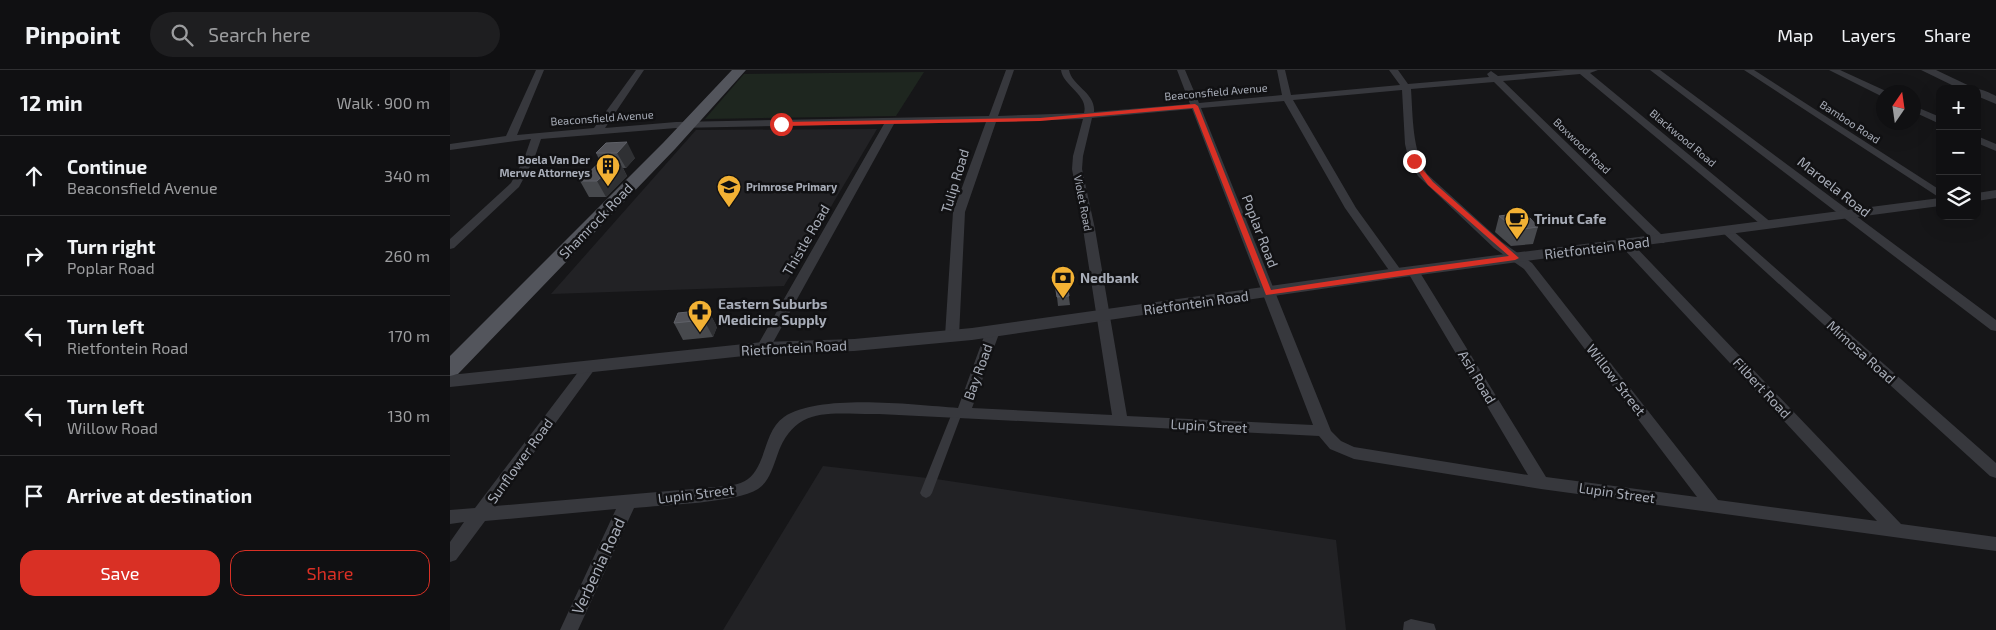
<!DOCTYPE html>
<meta charset="utf-8">
<style>
body{margin:0;font-family:"Exo 2",sans-serif;background:#1e1e20;color:#f1f3f6}
.controls{position:absolute;right:15px;top:15px;display:grid;overflow:hidden;border-radius:10px;box-shadow:0 5px 20px #0002}
.controls button{width:45px;height:45px;display:grid;place-items:center;padding:0;border:0;border-bottom:1px solid #303032;background:#101012;color:#f1f3f6;font:25px sans-serif}
.compass{position:absolute;left:1426px;top:15px;width:45px;height:45px;border-radius:50%;background:#101012;box-shadow:0 5px 20px #0002;rotate:13deg}
.stop{position:absolute;width:15px;height:15px;margin:-11px;border:4px solid #d93025;border-radius:50%;background:#fff}
.stop.end{background:#d93025;border-color:#fff;box-shadow:0 1px 5px #0008}
.list{margin:0;padding:0;list-style:none}
h2{display:flex;justify-content:space-between;align-items:center;height:65px;margin:0;padding:0 20px;font-size:21px}
h2 small{font-size:16px;font-weight:400;color:#9c9d9f}
.list li{display:grid;grid-template-columns:32px 1fr auto;gap:15px;align-items:center;box-sizing:border-box;height:80px;padding:0 20px;border-top:1px solid #303032}
.list b{display:block;font-size:19px;white-space:nowrap}
.list p{margin:0;font-size:16px;white-space:nowrap;color:#9c9d9f}
.list em{font-size:16px;font-style:normal;color:#9c9d9f}
.actions{display:flex;gap:10px;padding:15px 20px}
.actions a{flex:1;padding:11px 0;border:1px solid #d93025;border-radius:15px;text-align:center;font-size:18px;color:#d93025}
.actions .main{background:#d93025;color:#fff}
.icon{flex:none;width:28px;height:28px;fill:none;stroke:currentColor;stroke-width:2;stroke-linecap:round;stroke-linejoin:round}
.map{position:relative;flex:none;width:1546px;height:560px;overflow:hidden}
header{display:flex;align-items:center;gap:30px;box-sizing:border-box;height:70px;padding:0 25px;background:#101012;border-bottom:1px solid #303032}
header strong{font-size:24px}
nav{display:flex;gap:28px;margin-inline-start:auto;font-size:18px}
.search{width:350px;height:45px;background:#1e1e20;display:flex;align-items:center;gap:12px;box-sizing:border-box;padding:0 18px;border-radius:28px;color:#9c9d9f;font-size:19px}
main{display:flex}
aside{flex:1;background:#101012}
.map>svg:first-child{display:block}
</style>
<header>
<strong>Pinpoint</strong>
<div class="search"><svg class="icon" aria-label="search" viewBox="0 0 24 24"><circle cx="10" cy="10" r="6"/><path d="M15 15l6 6"/></svg>Search here</div>
<nav><a>Map</a><a>Layers</a><a>Share</a></nav>
</header>
<main>
<aside>
<h2>12 min<small>Walk · 900 m</small></h2>
<ul class="list">
<li><svg class="icon" aria-label="ahead" viewBox="0 0 24 24"><path d="M12 20V5M6 11l6-6 6 6"/></svg><div><b>Continue</b><p>Beaconsfield Avenue</p></div><em>340 m</em></li>
<li><svg class="icon" aria-label="right" viewBox="0 0 24 24"><path d="M7 20v-9h11M14 6l5 5-5 5"/></svg><div><b>Turn right</b><p>Poplar Road</p></div><em>260 m</em></li>
<li><svg class="icon" aria-label="left" viewBox="0 0 24 24"><path d="M17 20v-9H6M10 6l-5 5 5 5"/></svg><div><b>Turn left</b><p>Rietfontein Road</p></div><em>170 m</em></li>
<li><svg class="icon" aria-label="left" viewBox="0 0 24 24"><path d="M17 20v-9H6M10 6l-5 5 5 5"/></svg><div><b>Turn left</b><p>Willow Road</p></div><em>130 m</em></li>
<li><svg class="icon" aria-label="arrive" viewBox="0 0 24 24"><path d="M6 21V4h12l-3 4 3 4H6"/></svg><div><b>Arrive at destination</b></div></li>
</ul>
<div class="actions"><a class="main">Save</a><a>Share</a></div>
</aside>
<div class="map">
<svg width="1546" height="560" viewBox="0 0 1546 560">
<rect width="100%" height="100%" fill="#161618"/>
<path fill="#222225" d="M427 59 334 216 101 224 246 60Z
M373 396 486 409 886 470 896 560H273Z"/>
<path fill="#1e261f" d="M474 2 446 46 255 49 294 4Z"/>
<g fill="none" stroke-linecap="round" stroke-linejoin="round">
<path fill="#37383d" fill-rule="evenodd" d="M507 339 511 340 512 343 482 423 480 426 476 428 472 426 470 423 502 343 503 340Z"/>
<path fill="#37383d" fill-rule="evenodd" d="M86 0H94L67 65 144 58 186 0H194L155 58 226 52 539 46 556 0H564L548 46 634 43C639 25 613 16 611 0H619C622 16 646 23 644 42L740 34 727 0H735L749 33 832 25 827 0H835L841 25 950 15 939 0H948L958 14 1039 7 1037 4 1041 1 1048 6 1115 0H1148L1140 3 1323 154 1325 156 1323 158H1315L1130 4 1053 11 1214 167 1216 170 1214 173H1206L1044 12 961 19C963 48 962 79 977 104L1052 172 1082 193 1268 430 1427 451 1172 177 1170 174 1172 171H1180L1451 454 1546 467V481L1091 419 904 389 880 379 869 366 429 344C383 345 345 333 327 386 323 397 319 412 308 419 286 433 213 435 184 438L128 560H110L166 439 35 451 6 490 0 492V472L14 452 0 454V440L25 438 135 293H145L147 296 45 436 265 417C276 416 289 416 298 409 317 394 313 362 334 347 371 323 463 335 508 338L536 261 538 258H548L550 261 522 338 662 345 633 159 622 99 623 86 633 49 546 52 515 142 509 266 507 269H497L495 266 503 142 536 52 444 54 320 278 318 281H308L306 278 434 54 226 58 91 69 84 89 69 117 4 178 0 179V169L61 113 74 89 81 69 0 80V74L56 66ZM952 20 955 74 959 91 968 106 1044 178 1074 199 1247 427 1096 407 969 201 963 197 957 201 1078 405 904 377 891 371 881 361 751 38 834 31 895 138 943 206 947 207 953 203 906 138 843 30ZM742 39 863 355 677 346 645 159 632 99 633 86 642 48Z
M1200 0H1210L1546 250V261L1541 260Z
M1294 0H1304L1490 120V128Z
M1379 0H1390L1438 22H1434V27L1431 26Z
M1464 36 1490 47V54L1464 42Z
M1527 66 1546 74V81L1527 73Z
M1277 158 1281 159 1546 393V408L1540 406 1273 163 1271 161Z
M961 549 984 554 986 560H953L954 552Z"/>
<path fill="#37383d" fill-rule="evenodd" d="M1471 0H1486L1526 19H1510Z
M1526 19C1533 19 1540 23 1546 26V34L1527 26Z
M1546 120V128L1527 131V123Z
M1490 128V136L947 208 522 270 404 281 313 284 0 317V305L313 272 404 269 522 258 947 198Z"/>
<path fill="#53555c" fill-rule="evenodd" d="M282 0H296L225 79 8 304 0 306V286L213 73Z"/>
</g>
<path fill="#47494d" d="M156 73 185 88 176 98H173L177 106 156 127H139L130 111 150 91 146 83Z
M1049 146 1072 149 1088 157 1083 174 1061 176 1045 162Z
M617 213 620 235 608 236 607 227Z
M258 240 267 257 263 267 233 270 224 253Z"/>
<path fill="#2f3033" d="M177 72 185 88 176 98 167 83Z
M169 91 177 106 156 127 147 111Z
M258 240 267 257 263 267 254 250Z"/>
<path fill="#525359" stroke="#5f6168" d="M177 72 167 83H146L156 73Z
M151 91H169L147 111H130Z
M1065 144 1072 149 1080 148 1088 157 1066 160 1049 146Z
M617 213 619 226 607 227 605 214Z
M258 240 254 250 224 253 228 243Z"/>
<path fill="#d93025" d="M745 34 748 36 821 220 947 201 1059 186 978 115 961 91 964 89 983 112 1069 188 1065 190 816 225 743 38 590 51 331 56 328 54 331 52 590 48Z"/>
<defs>
<symbol id="building-pin" viewBox="-11 -11 22 30"><path d="M0 17L-7.5 6A9.5 9.5 0 1 1 7.5 6Z" fill="#f2b134" stroke="#111113"/><path d="M-4-6H4V6H1V3H-1V6H-4ZM-2.5-4.3h1.7v1.8h-1.7ZM.8-4.3h1.7v1.8H.8ZM-2.5-1h1.7V.8h-1.7ZM.8-1h1.7V.8H.8Z" fill="#111"/></symbol>
<symbol id="school-pin" viewBox="-11 -11 22 30"><path d="M0 17L-7.5 6A9.5 9.5 0 1 1 7.5 6Z" fill="#f2b134" stroke="#111113"/><path d="M0-5L7-2L0 1L-7-2ZM-4 1L0 2.5L4 1V4Q0 6-4 4Z" fill="#111"/></symbol>
<symbol id="cafe-pin" viewBox="-11 -11 22 30"><path d="M0 17L-7.5 6A9.5 9.5 0 1 1 7.5 6Z" fill="#f2b134" stroke="#111113"/><path d="M-5.5-4.5H6V0H3Q3 3.5 0 3.5H-2.5Q-5.5 3.5-5.5 0ZM3-3.2v2h1.7v-2ZM-6 4.5H4V6H-6Z" fill="#111"/></symbol>
<symbol id="bank-pin" viewBox="-11 -11 22 30"><path d="M0 17L-7.5 6A9.5 9.5 0 1 1 7.5 6Z" fill="#f2b134" stroke="#111113"/><path d="M-6-4H6V4H-6ZM0-2.3a2.3 2.3 0 1 0 0 4.6a2.3 2.3 0 1 0 0-4.6Z" fill="#111"/></symbol>
<symbol id="pharmacy-pin" viewBox="-11 -11 22 30"><path d="M0 17L-7.5 6A9.5 9.5 0 1 1 7.5 6Z" fill="#f2b134" stroke="#111113"/><path d="M-2-6h4v4h4v4h-4v4h-4v-4h-4v-4h4Z" fill="#111"/></symbol>
</defs>
<g fill-rule="evenodd">
<use href="#building-pin" x="144" y="82" width="28" height="38"/>
<use href="#school-pin" x="265" y="103" width="28" height="38"/>
<use href="#cafe-pin" x="1053" y="135" width="28" height="38"/>
<use href="#bank-pin" x="599" y="194" width="28" height="38"/>
<use href="#pharmacy-pin" x="236" y="228" width="28" height="38"/>
</g>
<g text-anchor="middle" stroke-width="5" stroke-linejoin="round" paint-order="stroke">
<g font-size="11" fill="#a8adb8" stroke="#111113">
<text transform="translate(766 22) rotate(-5)" y="4">Beaconsfield Avenue</text>
<text transform="translate(152 48) rotate(-4)" y="4">Beaconsfield Avenue</text>
<text transform="translate(1400 52) rotate(33)" y="4">Bamboo Road</text>
<text transform="translate(1233 68) rotate(40)" y="4">Blackwood Road</text>
<text transform="translate(1132 76) rotate(44)" y="4">Boxwood Road</text>
<text transform="translate(633 133) rotate(79)" y="4">Violet Road</text>
</g>
<g font-size="11" font-weight="bold" fill="#a8adb8" stroke="#111113" text-anchor="end">
<text x="140" y="94">Boela Van Der<tspan x="140" dy="13">Merwe Attorneys</tspan></text>
<text x="296" y="121" text-anchor="start">Primrose Primary</text>
</g>
<g font-size="14" fill="#a8adb8" stroke="#111113">
<text transform="translate(505 111) rotate(-73)" y="5">Tulip Road</text>
<text transform="translate(1384 117) rotate(38)" y="5">Maroela Road</text>
<text transform="translate(146 151) rotate(-46)" y="5">Shamrock Road</text>
<text transform="translate(810 161) rotate(69)" y="5">Poplar Road</text>
<text transform="translate(356 170) rotate(-60)" y="5">Thistle Road</text>
<text transform="translate(1147 178) rotate(-7)" y="5">Rietfontein Road</text>
<text transform="translate(746 233) rotate(-8)" y="5">Rietfontein Road</text>
<text transform="translate(344 278) rotate(-3)" y="5">Rietfontein Road</text>
<text transform="translate(1411 282) rotate(42)" y="5">Mimosa Road</text>
<text transform="translate(528 302) rotate(-70)" y="5">Bay Road</text>
<text transform="translate(1027 307) rotate(59)" y="5">Ash Road</text>
<text transform="translate(1166 310) rotate(52)" y="5">Willow Street</text>
<text transform="translate(1312 318) rotate(47)" y="5">Filbert Road</text>
<text transform="translate(759 356) rotate(3)" y="5">Lupin Street</text>
<text transform="translate(70 391) rotate(-54)" y="5">Sunflower Road</text>
<text transform="translate(1167 423) rotate(8)" y="5">Lupin Street</text>
<text transform="translate(246 424) rotate(-7)" y="5">Lupin Street</text>
</g>
<g font-size="14" font-weight="bold" fill="#a8adb8" stroke="#111113" text-anchor="start">
<text x="1084" y="154">Trinut Cafe</text>
<text x="630" y="213">Nedbank</text>
<text x="268" y="239">Eastern Suburbs<tspan x="268" dy="16">Medicine Supply</tspan></text>
</g>
<g font-size="16" fill="#a8adb8" stroke="#111113">
<text transform="translate(148 496) rotate(-65)" y="6">Verbenia Road</text>
</g>
</g>
</svg>
<div class="controls">
<button>+</button>
<button>−</button>
<button><svg class="icon" aria-label="layers" viewBox="0 0 24 24"><path d="M12 4l9 5-9 5-9-5zM3 14l9 5 9-5"/></svg></button>
</div>
<svg class="compass" viewBox="-18 -18 36 36"><path d="M0-13l5 13h-10z" fill="#e53935"/><path d="M0 13l5-13h-10z" fill="#9c9d9f"/></svg>
<div class="stop" style="left:331px;top:54px"></div>
<div class="stop end" style="left:964px;top:91px"></div>
</div>
</main>
